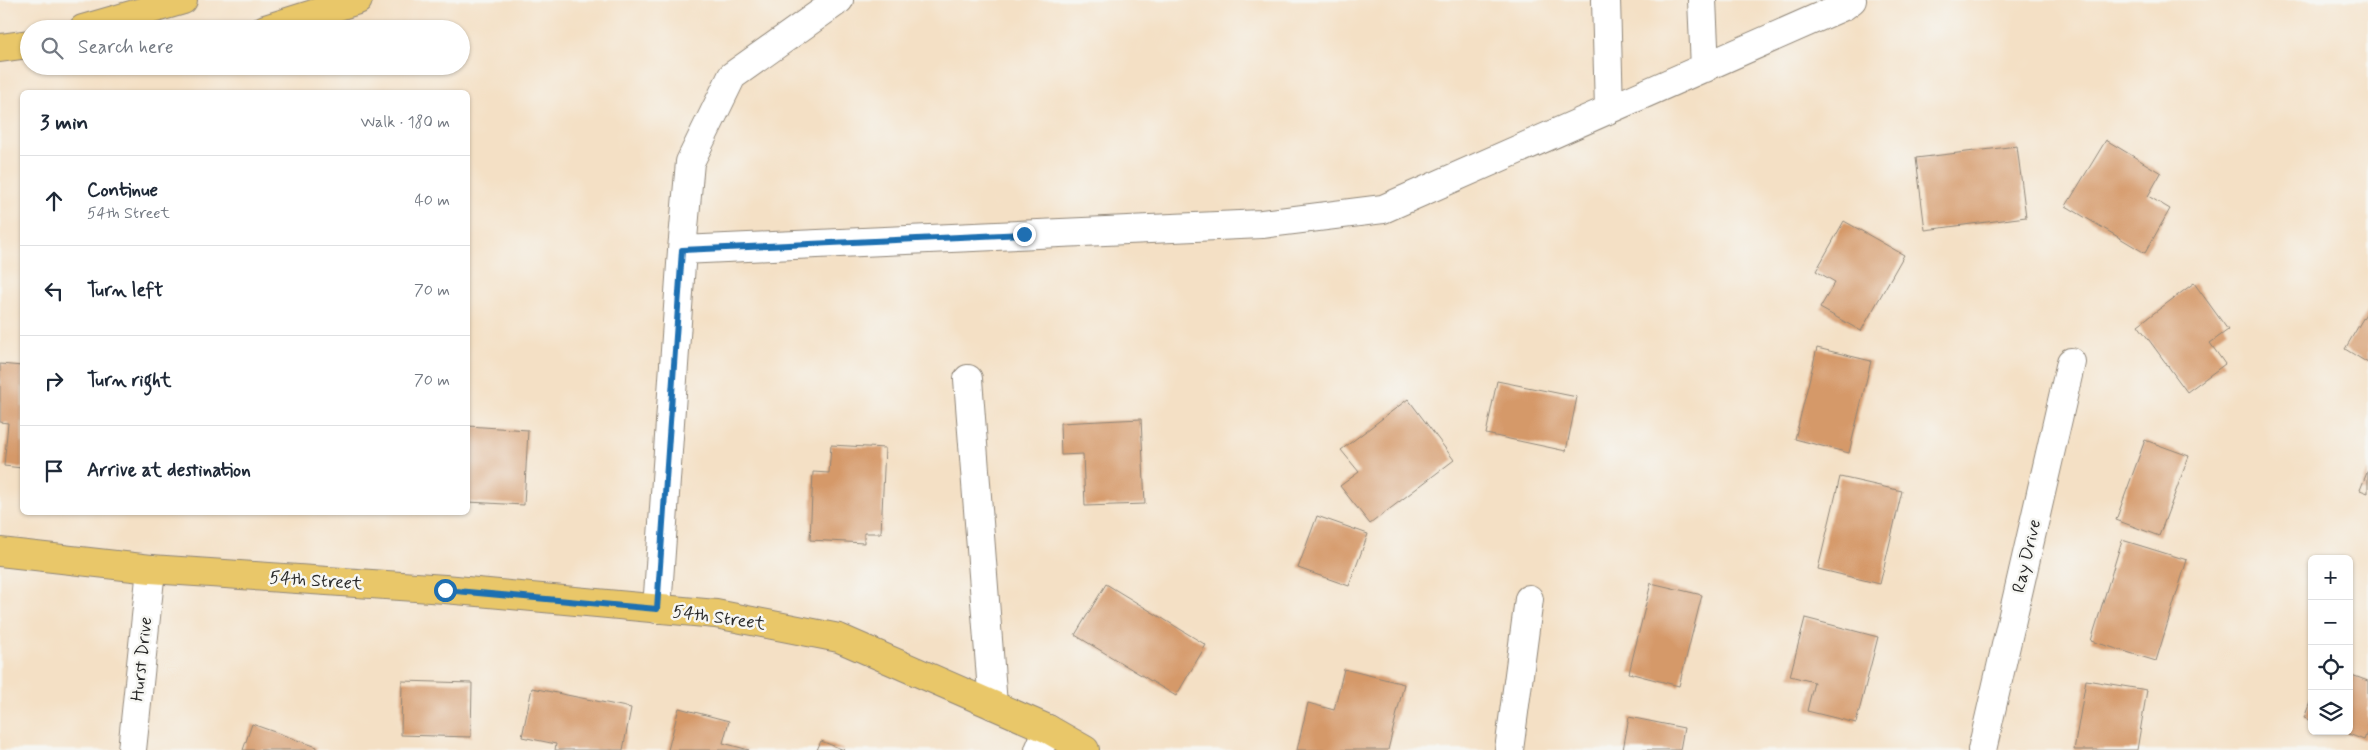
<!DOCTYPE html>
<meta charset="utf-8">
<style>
body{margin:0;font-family:Mynerve,sans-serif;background:#f2f2f3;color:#1f2937}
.controls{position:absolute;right:15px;bottom:15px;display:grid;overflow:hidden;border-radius:8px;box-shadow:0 1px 4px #0004}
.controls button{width:45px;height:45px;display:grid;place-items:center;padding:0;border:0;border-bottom:1px solid #e0e1e3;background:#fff;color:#1f2937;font:25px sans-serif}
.stop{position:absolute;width:15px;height:15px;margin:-11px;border:4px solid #1f6fb2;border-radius:50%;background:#fff}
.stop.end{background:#1f6fb2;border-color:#fff;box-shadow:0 1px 5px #0008}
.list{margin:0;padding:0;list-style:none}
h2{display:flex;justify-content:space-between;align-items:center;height:65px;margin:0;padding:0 20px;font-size:21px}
h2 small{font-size:16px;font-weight:400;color:#747a83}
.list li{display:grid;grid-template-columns:32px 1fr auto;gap:15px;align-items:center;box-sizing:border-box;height:90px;padding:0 20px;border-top:1px solid #e0e1e3}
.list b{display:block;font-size:19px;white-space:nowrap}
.list p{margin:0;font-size:16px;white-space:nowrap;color:#747a83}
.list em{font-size:16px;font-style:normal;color:#747a83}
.icon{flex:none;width:28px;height:28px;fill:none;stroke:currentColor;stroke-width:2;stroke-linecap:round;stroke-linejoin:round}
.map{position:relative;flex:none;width:2368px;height:750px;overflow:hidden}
.search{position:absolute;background:#fff;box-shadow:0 1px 4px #0004;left:20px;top:20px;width:450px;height:55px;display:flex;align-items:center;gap:12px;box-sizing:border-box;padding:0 18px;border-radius:28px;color:#747a83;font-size:19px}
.panel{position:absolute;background:#fff;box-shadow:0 1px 4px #0004;left:20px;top:90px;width:450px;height:425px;border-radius:8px}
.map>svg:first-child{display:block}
</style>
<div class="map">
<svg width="2368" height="750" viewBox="0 0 2368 750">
<rect width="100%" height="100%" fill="#f6f6f2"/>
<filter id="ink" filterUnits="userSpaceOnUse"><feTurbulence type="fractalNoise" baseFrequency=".02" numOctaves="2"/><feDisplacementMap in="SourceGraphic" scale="10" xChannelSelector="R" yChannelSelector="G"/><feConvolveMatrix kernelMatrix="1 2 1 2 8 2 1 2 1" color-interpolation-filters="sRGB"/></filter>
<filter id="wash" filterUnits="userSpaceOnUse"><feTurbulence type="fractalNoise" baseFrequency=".0096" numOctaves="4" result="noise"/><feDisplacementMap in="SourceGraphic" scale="20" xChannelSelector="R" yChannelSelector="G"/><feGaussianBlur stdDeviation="1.12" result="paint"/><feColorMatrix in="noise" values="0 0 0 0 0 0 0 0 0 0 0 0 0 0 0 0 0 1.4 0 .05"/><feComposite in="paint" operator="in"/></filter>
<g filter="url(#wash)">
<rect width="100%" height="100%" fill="#f4e0c5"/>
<g id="blocks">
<path fill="#d59969" d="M2106 140 2161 173 2148 196 2170 209 2145 253 2066 206Z
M2017 146 2026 217 1925 230 1916 158Z
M1844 221 1904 255 1861 331 1820 308 1835 282 1816 271Z
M2194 283 2228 330 2210 343 2225 364 2187 392 2138 325Z
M2368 310V363L2345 349Z
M1817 348 1871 361 1849 453 1795 439Z
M0 364 22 366V468L4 466 8 423 0 422Z
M1497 381 1577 397 1566 451 1486 434Z
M1408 399 1454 460 1370 524 1340 486 1359 472 1341 450Z
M1141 419 1145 504 1085 506 1083 454 1061 455 1060 423Z
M468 426 528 430 524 505 468 502Z
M2145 440 2189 456 2159 536 2116 520Z
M831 445 885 448 881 533H864V543L810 540 813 472 829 473Z
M2368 470V493L2360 490Z
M1840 477 1902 491 1880 584 1818 569Z
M1317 516 1368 534 1349 586 1298 568Z
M2122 540 2187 560 2156 661 2091 641Z
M1651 583 1702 595 1679 686 1629 673Z
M1106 584 1206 645 1176 696 1075 635Z
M1805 618 1878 637 1856 723 1807 711 1814 682 1790 676Z
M1344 669 1404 684 1388 750H1297L1308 703 1334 710Z
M2349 674 2368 681V730L2364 740 2341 731H2349Z
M2086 680 2147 690 2137 750H2074Z
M402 681 472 683 471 737 401 735Z
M532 688 631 708 623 750H555L556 744 522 737Z
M2312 697V721L2304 718Z
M679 708 729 721 723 743 749 750H668Z
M1629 717 1684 728 1680 750H1623Z
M252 724 317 747 316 750H243Z
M821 741 844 750H817Z"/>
</g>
</g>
<g filter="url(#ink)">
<use href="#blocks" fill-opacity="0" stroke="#908678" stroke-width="1"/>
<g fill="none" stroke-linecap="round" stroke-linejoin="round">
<defs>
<path id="minor" d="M1606 0 1609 109
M1702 0 1705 68
M682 250 1262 224 1383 209 1844 6 1852 0
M968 379 993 705
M657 609 682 250 690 162 732 76 839 0
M132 750 151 569
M1039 750 1048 729
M1509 750 1529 599
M1982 750 2071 362"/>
<path id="major" d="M0 552 151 569 445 589 716 614 839 638 1048 729 1085 750"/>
<path id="highway" d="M83 29 183 0
M265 29 358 0
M0 48 29 44"/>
</defs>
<use href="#minor" stroke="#908678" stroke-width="30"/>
<use href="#major" stroke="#908678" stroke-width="30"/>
<use href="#highway" stroke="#908678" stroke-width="30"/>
<use href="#minor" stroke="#fff" stroke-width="28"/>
<use href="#major" stroke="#e9c769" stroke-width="28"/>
<use href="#highway" stroke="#e9c769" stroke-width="28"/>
</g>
</g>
<g fill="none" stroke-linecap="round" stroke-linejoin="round" filter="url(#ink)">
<path stroke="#1f6fb2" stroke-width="6" d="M445 590 657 609 682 250 1024 234"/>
</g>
<g text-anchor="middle" stroke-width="5" stroke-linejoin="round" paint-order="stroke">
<g font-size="18" fill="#2b2b2b" stroke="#f6f6f2">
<text transform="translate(2026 556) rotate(-77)" y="6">Ray Drive</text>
<text transform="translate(316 580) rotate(4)" y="6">54th Street</text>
<text transform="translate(719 617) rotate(8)" y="6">54th Street</text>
<text transform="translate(141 659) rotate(-84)" y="6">Hurst Drive</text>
</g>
</g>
</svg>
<div class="controls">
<button>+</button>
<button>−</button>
<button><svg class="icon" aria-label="locate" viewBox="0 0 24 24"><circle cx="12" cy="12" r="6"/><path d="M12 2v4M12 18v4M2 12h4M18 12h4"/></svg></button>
<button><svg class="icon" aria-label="layers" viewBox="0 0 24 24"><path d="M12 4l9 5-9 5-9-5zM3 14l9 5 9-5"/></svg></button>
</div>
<div class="stop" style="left:445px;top:590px"></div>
<div class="stop end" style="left:1024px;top:234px"></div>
<div class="search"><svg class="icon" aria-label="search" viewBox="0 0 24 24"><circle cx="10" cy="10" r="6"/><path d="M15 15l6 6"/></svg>Search here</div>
<section class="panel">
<h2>3 min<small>Walk · 180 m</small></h2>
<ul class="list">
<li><svg class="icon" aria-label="ahead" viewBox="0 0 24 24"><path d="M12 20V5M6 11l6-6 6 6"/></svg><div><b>Continue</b><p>54th Street</p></div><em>40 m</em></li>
<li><svg class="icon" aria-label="left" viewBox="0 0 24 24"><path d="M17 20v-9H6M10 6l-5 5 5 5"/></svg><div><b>Turn left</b></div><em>70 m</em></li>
<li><svg class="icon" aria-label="right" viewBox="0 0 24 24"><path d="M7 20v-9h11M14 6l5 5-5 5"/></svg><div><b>Turn right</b></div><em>70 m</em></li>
<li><svg class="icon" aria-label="arrive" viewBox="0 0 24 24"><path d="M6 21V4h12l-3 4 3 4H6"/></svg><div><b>Arrive at destination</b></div></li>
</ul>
</section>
</div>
